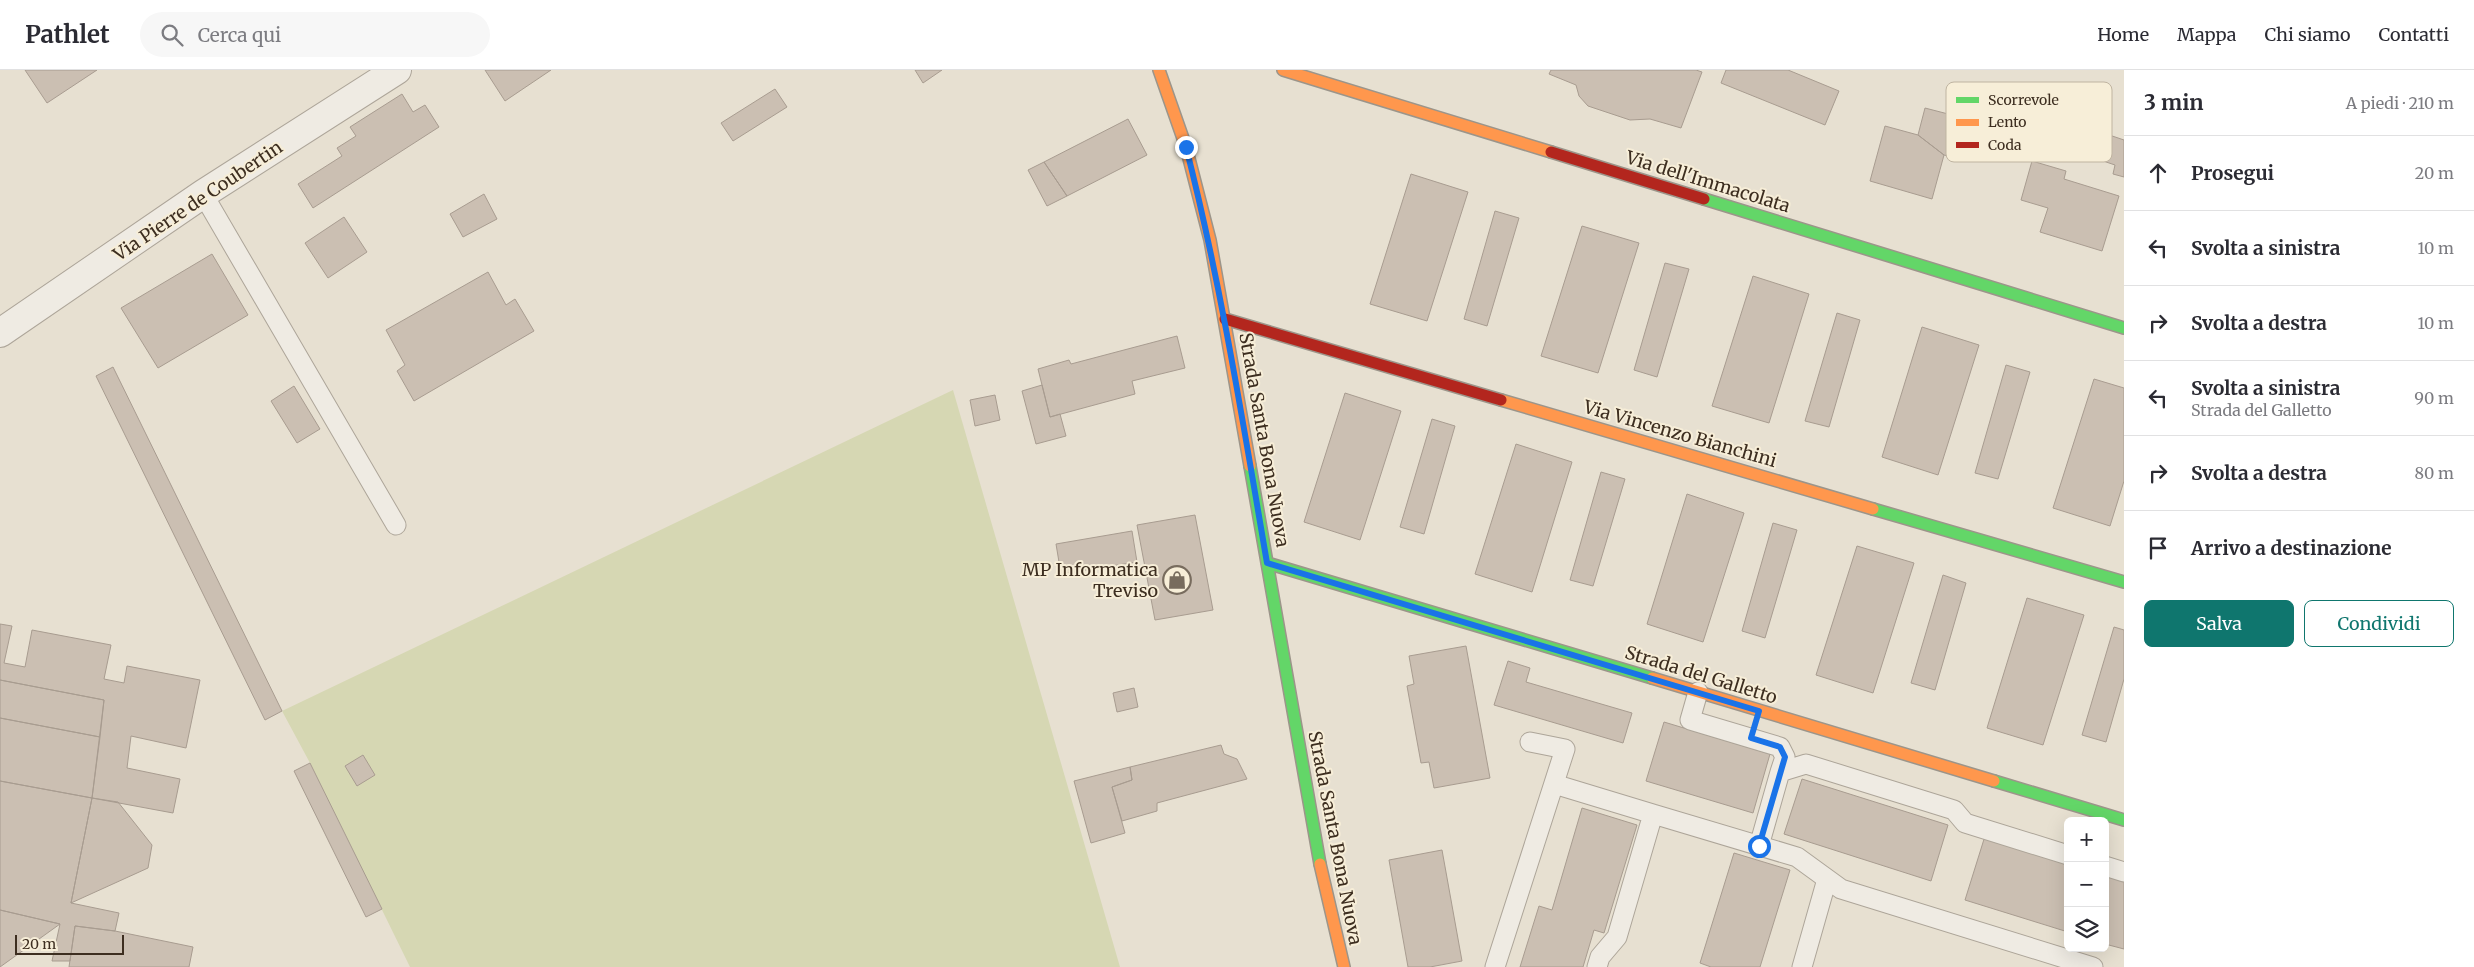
<!DOCTYPE html>
<html lang="it">
<meta charset="utf-8">
<style>
body{margin:0;font-family:Merriweather,serif;background:#f7f7f7;color:#2b2b33}
.controls{position:absolute;right:15px;bottom:15px;display:grid;overflow:hidden;border-radius:8px;box-shadow:0 5px 20px #0002}
.controls button{width:45px;height:45px;display:grid;place-items:center;padding:0;border:0;border-bottom:1px solid #e1e1e2;background:#fff;color:#2b2b33;font:25px sans-serif}
.scale{position:absolute;left:15px;bottom:12px;width:109px;box-sizing:border-box;padding-left:5px;border:2px solid #3d2e20;border-top:0;font-size:14px;line-height:18px;white-space:nowrap;color:#3d2e20;-webkit-text-stroke:4px #f7eed8;paint-order:stroke}
.stop{position:absolute;width:15px;height:15px;margin:-11px;border:4px solid #1a73e8;border-radius:50%;background:#fff}
.stop.end{background:#1a73e8;border-color:#fff;box-shadow:0 1px 5px #0008}
.list{margin:0;padding:0;list-style:none}
h2{display:flex;justify-content:space-between;align-items:center;height:65px;margin:0;padding:0 20px;font-size:21px}
h2 small{font-size:16px;font-weight:400;color:#7c7c81}
.list li{display:grid;grid-template-columns:32px 1fr auto;gap:15px;align-items:center;box-sizing:border-box;height:75px;padding:0 20px;border-top:1px solid #e1e1e2}
.list b{display:block;font-size:19px;white-space:nowrap}
.list p{margin:0;font-size:16px;white-space:nowrap;color:#7c7c81}
.list em{font-size:16px;font-style:normal;color:#7c7c81}
.actions{display:flex;gap:10px;padding:15px 20px}
.actions a{flex:1;padding:11px 0;border:1px solid #0f766e;border-radius:8px;text-align:center;font-size:18px;color:#0f766e}
.actions .main{background:#0f766e;color:#fff}
.icon{flex:none;width:28px;height:28px;fill:none;stroke:currentColor;stroke-width:2;stroke-linecap:round;stroke-linejoin:round}
.map{position:relative;flex:none;width:2124px;height:897px;overflow:hidden}
header{display:flex;align-items:center;gap:30px;box-sizing:border-box;height:70px;padding:0 25px;background:#fff;border-bottom:1px solid #e1e1e2}
header strong{font-size:24px}
nav{display:flex;gap:28px;margin-inline-start:auto;font-size:18px}
.search{width:350px;height:45px;background:#f7f7f7;display:flex;align-items:center;gap:12px;box-sizing:border-box;padding:0 18px;border-radius:28px;color:#7c7c81;font-size:19px}
main{display:flex}
aside{flex:1;background:#fff}
.map>svg:first-child{display:block}
</style>
<header>
<strong>Pathlet</strong>
<div class="search"><svg class="icon" aria-label="search" viewBox="0 0 24 24"><circle cx="10" cy="10" r="6"/><path d="M15 15l6 6"/></svg>Cerca qui</div>
<nav><a>Home</a><a>Mappa</a><a>Chi siamo</a><a>Contatti</a></nav>
</header>
<main>
<div class="map">
<svg width="2124" height="897" viewBox="0 0 2124 897">
<rect width="100%" height="100%" fill="#e7e0d1"/>
<path fill="#d6d7b3" d="M953 320 1120 897H410L310 693 282 641Z"/>
<path fill="#cbbfb2" stroke="#a89c90" d="M25 0H97L47 33Z
M485 0H551L505 31Z
M915 0H942L923 13Z
M1551 0H1696L1702 2 1681 58 1650 49 1630 50 1588 36 1579 26 1576 15 1549 4Z
M1726 0H1788L1839 21 1825 55 1721 13Z
M775 19 787 37 733 71 721 53Z
M402 24 413 42 425 35 439 57 313 138 298 114 342 86 337 78 356 66 350 57Z
M1925 38 1979 52 1969 91 1944 85 1918 65Z
M1128 49 1147 85 1067 126 1044 92Z
M2071 52 2124 70V107L2113 104 2115 95 2062 77Z
M1885 56 1918 65 1944 85 1932 129 1870 111Z
M2032 91 2066 101 2064 109 2119 126 2102 181 2040 162 2048 138 2021 130Z
M1044 92 1067 126 1047 136 1028 100Z
M1411 104 1468 122 1427 251 1370 234Z
M484 124 497 149 463 167 450 144Z
M1495 141 1519 148 1487 256 1464 249Z
M344 147 367 182 328 208 305 173Z
M1582 156 1639 173 1598 303 1541 286Z
M212 184 248 245 158 298 121 238Z
M1665 193 1689 199 1657 307 1634 300Z
M488 202 506 235 515 229 534 261 414 331 397 301 405 295 386 260Z
M1753 206 1809 224 1769 353 1712 336Z
M1837 243 1860 250 1829 357 1805 351Z
M1922 257 1979 275 1938 405 1882 387Z
M1177 266 1185 298 1132 311 1135 324 1050 347 1038 299 1069 290 1071 294Z
M2006 295 2030 302 1998 409 1975 403Z
M113 297 282 641 265 650 96 306Z
M2094 309 2124 318V411L2110 456 2053 438Z
M1042 315 1050 347 1060 344 1066 366 1036 374 1022 321Z
M294 316 320 359 297 373 271 331Z
M1345 323 1401 341 1360 470 1304 452Z
M995 325 1000 350 975 356 970 330Z
M1432 349 1455 356 1424 464 1400 457Z
M1516 374 1572 392 1532 522 1475 504Z
M1601 402 1625 409 1593 516 1570 510Z
M1687 424 1744 443 1703 572 1647 554Z
M1195 445 1213 540 1155 550 1137 455Z
M1773 453 1797 460 1765 568 1742 561Z
M1132 461 1137 492 1061 504 1056 474Z
M1857 476 1914 493 1873 623 1816 605Z
M1943 505 1966 513 1935 620 1911 613Z
M2027 528 2084 545 2043 675 1987 658Z
M0 554 12 556 4 593 25 597 32 560 111 575 104 609 124 613 127 596 200 610 186 678 131 666 127 698 180 709 173 743 92 728 104 630 0 610Z
M2114 557 2124 560V609L2106 672 2082 665Z
M1466 576 1490 708 1434 718 1429 692 1421 693 1407 616 1414 614 1409 586Z
M1508 591 1530 598 1526 612 1632 643 1623 673 1494 635Z
M0 610 104 630 100 667 0 648Z
M1134 618 1138 637 1117 642 1113 623Z
M0 648 100 667 92 728 0 711Z
M1664 652 1770 684 1753 743 1646 711Z
M1221 675 1224 684 1237 689 1247 709 1157 733V741L1122 751 1112 717 1132 710 1130 697Z
M363 685 375 705 357 716 345 696Z
M310 693 382 839 366 847 294 701Z
M1130 697 1132 710 1112 717 1125 763 1091 773 1074 711Z
M1802 709 1948 755 1931 811 1784 764Z
M0 711 92 728 71 833 119 843 115 861 75 856 70 891H52L60 854 0 840Z
M92 728 118 732 152 775 148 798 71 833Z
M1582 738 1637 755 1604 863 1594 860 1583 897H1520L1539 836 1552 840Z
M1985 766 2068 792V862L1965 830Z
M1442 780 1462 891 1430 897H1408L1389 790Z
M1734 783 1790 800 1760 897H1711L1700 893Z
M2105 803 2124 809V879L2105 874Z
M0 840 60 854 0 897Z
M75 856 115 861 193 877 189 897H69Z"/>
<g fill="none" stroke-linecap="round" stroke-linejoin="round">
<defs>
<path id="lane" d="M203 124 396 455
M1698 622 1690 650 1780 677 1785 687 1780 702
M1554 714 1653 744
M1759 776 1780 702 1806 694 1954 740 1965 753 2068 785
M2105 796 2124 802
M1495 897 1565 679 1530 672
M1597 897 1600 887 1617 867 1653 744 1797 787 1841 819 2093 897
M1802 897 1827 809"/>
<path id="street" d="M0 263 203 124 397 0"/>
<path id="fast" d="M1704 129 2124 258
M1250 396 1320 794
M1873 439 2124 512
M1267 493 1652 608
M1994 711 2124 750"/>
<path id="slow" d="M1159 0 1186 77 1210 170 1250 396
M1283 0 1551 82
M1501 330 1873 439
M1652 608 1994 711
M1320 794 1344 897"/>
<path id="jam" d="M1551 82 1704 129
M1225 249 1501 330"/>
</defs>
<use href="#lane" stroke="#ada599" stroke-width="21"/>
<use href="#street" stroke="#ada599" stroke-width="30"/>
<use href="#fast" stroke="#9c958a" stroke-width="14"/>
<use href="#slow" stroke="#9c958a" stroke-width="14"/>
<use href="#jam" stroke="#9c958a" stroke-width="14"/>
<use href="#lane" stroke="#efebe3" stroke-width="19"/>
<use href="#street" stroke="#efebe3" stroke-width="28"/>
<use href="#fast" stroke="#63d668" stroke-width="11"/>
<use href="#slow" stroke="#ff974d" stroke-width="11"/>
<use href="#jam" stroke="#b3261e" stroke-width="11"/>
</g>
<g fill="none" stroke-linecap="round" stroke-linejoin="round">
<path stroke="#1a73e8" stroke-width="6" d="M1186 77C1221 214 1243 353 1267 493L1759 641 1751 668 1780 677 1785 687 1759 776"/>
</g>
<defs>
<symbol id="shop-ring" viewBox="-11 -11 22 22"><circle r="9.5" fill="#f7eed8" stroke="#786c5e" stroke-width="1.5"/><path d="M-5-2.5h2.3a2.7 3.5 0 0 1 5.4 0H5L5.5 6h-11ZM-1.5-2.5h3a1.5 2.3 0 0 0-3 0Z" fill="#786c5e"/></symbol>
</defs>
<g fill-rule="evenodd">
<use href="#shop-ring" x="1161" y="494" width="32" height="32"/>
</g>
<g text-anchor="middle" stroke-width="4" stroke-linejoin="round" paint-order="stroke">
<g font-size="18" fill="#3d2e20" stroke="#f7eed8">
<text transform="translate(1708 112) rotate(17)" y="6">Via dell'Immacolata</text>
<text transform="translate(198 131) rotate(-34)" y="6">Via Pierre de Coubertin</text>
<text transform="translate(1680 364) rotate(16)" y="6">Via Vincenzo Bianchini</text>
<text transform="translate(1264 370) rotate(80)" y="6">Strada Santa Bona Nuova</text>
<text transform="translate(1701 605) rotate(17)" y="6">Strada del Galletto</text>
<text transform="translate(1335 768) rotate(79)" y="6">Strada Santa Bona Nuova</text>
</g>
<g font-size="18" fill="#3d2e20" stroke="#f7eed8" text-anchor="end">
<text x="1158" y="506">MP Informatica<tspan x="1158" dy="21">Treviso</tspan></text>
</g>
</g>
<rect x="1946" y="12" width="166" height="80" rx="8" fill="#f7eed8" stroke="#bfb4a1" stroke-width="1"/>
<rect x="1956" y="27" width="23" height="6" fill="#63d668"/>
<rect x="1956" y="49" width="23" height="7" fill="#ff974d"/>
<rect x="1956" y="72" width="23" height="6" fill="#b3261e"/>
<g font-size="14" fill="#3d2e20">
<text x="1988" y="35">Scorrevole</text>
<text x="1988" y="57">Lento</text>
<text x="1988" y="80">Coda</text>
</g>
</svg>
<div class="controls">
<button>+</button>
<button>−</button>
<button><svg class="icon" aria-label="layers" viewBox="0 0 24 24"><path d="M12 4l9 5-9 5-9-5zM3 14l9 5 9-5"/></svg></button>
</div>
<div class="scale">20 m</div>
<div class="stop" style="left:1759px;top:776px"></div>
<div class="stop end" style="left:1186px;top:77px"></div>
</div>
<aside>
<h2>3 min<small>A piedi · 210 m</small></h2>
<ul class="list">
<li><svg class="icon" aria-label="ahead" viewBox="0 0 24 24"><path d="M12 20V5M6 11l6-6 6 6"/></svg><div><b>Prosegui</b></div><em>20 m</em></li>
<li><svg class="icon" aria-label="left" viewBox="0 0 24 24"><path d="M17 20v-9H6M10 6l-5 5 5 5"/></svg><div><b>Svolta a sinistra</b></div><em>10 m</em></li>
<li><svg class="icon" aria-label="right" viewBox="0 0 24 24"><path d="M7 20v-9h11M14 6l5 5-5 5"/></svg><div><b>Svolta a destra</b></div><em>10 m</em></li>
<li><svg class="icon" aria-label="left" viewBox="0 0 24 24"><path d="M17 20v-9H6M10 6l-5 5 5 5"/></svg><div><b>Svolta a sinistra</b><p>Strada del Galletto</p></div><em>90 m</em></li>
<li><svg class="icon" aria-label="right" viewBox="0 0 24 24"><path d="M7 20v-9h11M14 6l5 5-5 5"/></svg><div><b>Svolta a destra</b></div><em>80 m</em></li>
<li><svg class="icon" aria-label="arrive" viewBox="0 0 24 24"><path d="M6 21V4h12l-3 4 3 4H6"/></svg><div><b>Arrivo a destinazione</b></div></li>
</ul>
<div class="actions"><a class="main">Salva</a><a>Condividi</a></div>
</aside>
</main>
